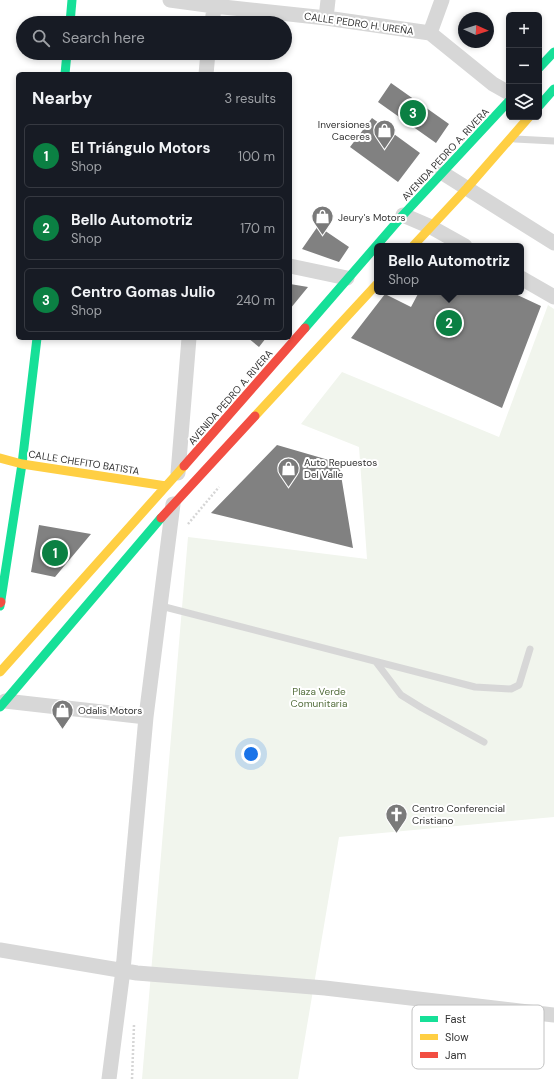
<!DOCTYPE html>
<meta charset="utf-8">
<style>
body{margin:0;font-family:"DM Sans",sans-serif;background:#242831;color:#f1f3f6}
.controls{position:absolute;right:12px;top:12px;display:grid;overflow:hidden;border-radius:6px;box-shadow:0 2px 6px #0003}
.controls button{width:36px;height:36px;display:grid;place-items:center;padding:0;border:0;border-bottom:1px solid #363941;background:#171b24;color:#f1f3f6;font:20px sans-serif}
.compass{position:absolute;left:458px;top:12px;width:36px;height:36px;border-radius:50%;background:#171b24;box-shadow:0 2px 6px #0003;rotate:93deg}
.you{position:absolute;left:251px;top:754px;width:14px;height:14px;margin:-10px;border:3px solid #fff;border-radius:50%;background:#1a73e8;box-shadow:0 0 0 6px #1a73e833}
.badge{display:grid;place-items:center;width:26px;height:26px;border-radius:50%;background:#0b8043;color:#fff;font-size:13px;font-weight:700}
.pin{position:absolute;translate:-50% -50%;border:2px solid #fff;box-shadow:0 1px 4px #0006}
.popup{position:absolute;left:374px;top:243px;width:150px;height:52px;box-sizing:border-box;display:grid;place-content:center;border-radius:6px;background:#171b24;filter:drop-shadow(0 1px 3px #0005);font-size:13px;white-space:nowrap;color:#9ea1a6}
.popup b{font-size:15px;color:#f1f3f6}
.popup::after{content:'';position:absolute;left:50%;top:100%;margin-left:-8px;border:8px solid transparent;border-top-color:#171b24}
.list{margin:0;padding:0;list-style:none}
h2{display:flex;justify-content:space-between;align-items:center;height:52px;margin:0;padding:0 16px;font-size:17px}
h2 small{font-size:13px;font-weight:400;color:#9ea1a6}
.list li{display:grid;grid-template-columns:26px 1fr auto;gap:12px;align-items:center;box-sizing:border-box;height:64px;margin:0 8px 8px;padding:0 8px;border:1px solid #363941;border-radius:6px}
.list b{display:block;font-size:15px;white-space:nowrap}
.list p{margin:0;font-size:13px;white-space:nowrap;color:#9ea1a6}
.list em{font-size:13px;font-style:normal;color:#9ea1a6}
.icon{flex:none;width:22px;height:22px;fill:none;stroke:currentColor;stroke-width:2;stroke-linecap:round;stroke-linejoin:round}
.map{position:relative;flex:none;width:554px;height:1079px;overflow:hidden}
.search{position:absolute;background:#171b24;box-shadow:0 2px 6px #0003;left:16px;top:16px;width:276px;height:44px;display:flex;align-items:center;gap:10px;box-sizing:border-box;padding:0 14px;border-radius:22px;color:#9ea1a6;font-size:15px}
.panel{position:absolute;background:#171b24;box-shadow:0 2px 6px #0003;left:16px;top:72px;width:276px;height:268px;border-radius:6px}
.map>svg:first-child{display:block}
</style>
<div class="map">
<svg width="554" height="1079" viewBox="0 0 554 1079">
<rect width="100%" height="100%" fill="#fff"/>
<path fill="#f1f5ed" d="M548 305 554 309V817L339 837 298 1079H142L188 537 367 559 359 447 301 424 342 372 499 437Z"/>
<path fill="#818181" d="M391 83 449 124 436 143 378 102Z
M372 118 420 153 398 182 350 147Z
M318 226 349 247 339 262 302 249Z
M290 284 308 287 290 309Z
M419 292H511L541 306 502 408 351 338 385 294 411 307Z
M248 338H266L259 347Z
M277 445 339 463 353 548 211 513Z
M39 525 91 534 55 577 31 572Z"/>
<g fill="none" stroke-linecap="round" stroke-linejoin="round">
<path stroke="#d6d6d6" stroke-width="2.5" stroke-dasharray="2 2" stroke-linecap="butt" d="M188 524 219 487
M132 1079 134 1025"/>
<path stroke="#d7d7d7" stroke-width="7" d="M515 139 554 141
M161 606 475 687 511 689 519 685 530 649
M376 662 401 695 422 708 484 742"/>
<path stroke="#d7d7d7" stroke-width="15" d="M170 0 214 6 326 18 430 33
M326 18 328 0
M212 23 215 0
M430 33 493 84 509 93
M430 33 442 0
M206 74 208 53
M441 172 554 243
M403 215 431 227 465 246
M290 266 347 278
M521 278 554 297
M178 473 189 338
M5 701 146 717
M0 950 137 973 325 988 554 1015
M109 1079 123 970 146 717 173 504"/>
<path stroke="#16e098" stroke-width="9" d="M70 23 72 0
M539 68 554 52
M65 74 67 53
M539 106 554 89
M305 328 403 215 509 101
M0 606 22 464 37 338
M0 707 161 518"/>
<path stroke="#ffcf43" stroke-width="9" d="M413 246 467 188 529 117
M255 416 377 284
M0 458 22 464 166 486
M0 672 184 466"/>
<path stroke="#f24e42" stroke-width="9" d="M184 466 305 328
M161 518 255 416
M0 603 1 602"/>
</g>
<defs>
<symbol id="shop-pin" viewBox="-11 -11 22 30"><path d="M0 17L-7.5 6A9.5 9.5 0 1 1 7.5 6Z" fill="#7a7a7a" stroke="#fff"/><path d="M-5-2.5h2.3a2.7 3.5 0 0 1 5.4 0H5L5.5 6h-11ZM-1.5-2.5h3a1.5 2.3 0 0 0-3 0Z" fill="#fff"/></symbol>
<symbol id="church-pin" viewBox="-11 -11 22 30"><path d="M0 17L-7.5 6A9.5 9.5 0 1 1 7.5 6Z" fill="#7a7a7a" stroke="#fff"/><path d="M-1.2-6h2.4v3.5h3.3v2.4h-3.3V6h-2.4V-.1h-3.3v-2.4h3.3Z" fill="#fff"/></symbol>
</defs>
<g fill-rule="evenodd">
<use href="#shop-pin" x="372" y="118" width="25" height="34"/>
<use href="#shop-pin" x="310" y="204" width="25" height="34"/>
<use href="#shop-pin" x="276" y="456" width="25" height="34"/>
<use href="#shop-pin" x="50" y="698" width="25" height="34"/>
<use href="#church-pin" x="384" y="802" width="25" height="34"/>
</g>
<g text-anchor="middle" stroke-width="4" stroke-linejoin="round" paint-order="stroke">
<g font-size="10" fill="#333" stroke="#fff">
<text transform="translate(359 23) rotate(8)" y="4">CALLE PEDRO H. UREÑA</text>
<text transform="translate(445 154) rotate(-47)" y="4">AVENIDA PEDRO A. RIVERA</text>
<text transform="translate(230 397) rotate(-49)" y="4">AVENIDA PEDRO A. RIVERA</text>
<text transform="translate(84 462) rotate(9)" y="4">CALLE CHEFITO BATISTA</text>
</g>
<g font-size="10" fill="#333" stroke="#fff" text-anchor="start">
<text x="370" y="128" text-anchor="end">Inversiones<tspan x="370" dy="12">Caceres</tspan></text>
<text x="338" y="221">Jeury's Motors</text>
<text x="304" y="466">Auto Repuestos<tspan x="304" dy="12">Del Valle</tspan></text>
<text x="78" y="714">Odalis Motors</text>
<text x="412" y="812">Centro Conferencial<tspan x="412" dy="12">Cristiano</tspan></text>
</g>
<g font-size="10" fill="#56703f" stroke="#fff">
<text x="319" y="695">Plaza Verde<tspan x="319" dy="12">Comunitaria</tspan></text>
</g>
</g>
<rect x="412" y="1005" width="132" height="64" rx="6" fill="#fff" stroke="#c2c2c2" stroke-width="1"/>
<rect x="420" y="1016" width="18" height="6" fill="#16e098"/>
<rect x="420" y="1034" width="18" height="6" fill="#ffcf43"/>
<rect x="420" y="1052" width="18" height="6" fill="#f24e42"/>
<g font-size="11" fill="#333">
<text x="445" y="1023">Fast</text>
<text x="445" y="1041">Slow</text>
<text x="445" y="1059">Jam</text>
</g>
</svg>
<div class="controls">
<button>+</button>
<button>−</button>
<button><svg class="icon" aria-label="layers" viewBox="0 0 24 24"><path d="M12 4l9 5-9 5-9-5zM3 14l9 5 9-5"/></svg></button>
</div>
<svg class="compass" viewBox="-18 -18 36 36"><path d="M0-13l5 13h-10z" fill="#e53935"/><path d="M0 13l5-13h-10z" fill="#9ea1a6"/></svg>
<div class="you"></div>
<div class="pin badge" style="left:55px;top:553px">1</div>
<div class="pin badge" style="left:449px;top:323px">2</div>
<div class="popup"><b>Bello Automotriz</b>Shop</div>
<div class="pin badge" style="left:413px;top:113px">3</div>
<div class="search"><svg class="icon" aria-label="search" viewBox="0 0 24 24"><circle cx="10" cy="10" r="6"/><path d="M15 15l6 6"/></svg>Search here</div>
<section class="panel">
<h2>Nearby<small>3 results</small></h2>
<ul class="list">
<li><span class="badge">1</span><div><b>El Triángulo Motors</b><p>Shop</p></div><em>100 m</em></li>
<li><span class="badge">2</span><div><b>Bello Automotriz</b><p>Shop</p></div><em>170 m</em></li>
<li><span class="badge">3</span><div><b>Centro Gomas Julio</b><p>Shop</p></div><em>240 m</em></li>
</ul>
</section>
</div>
